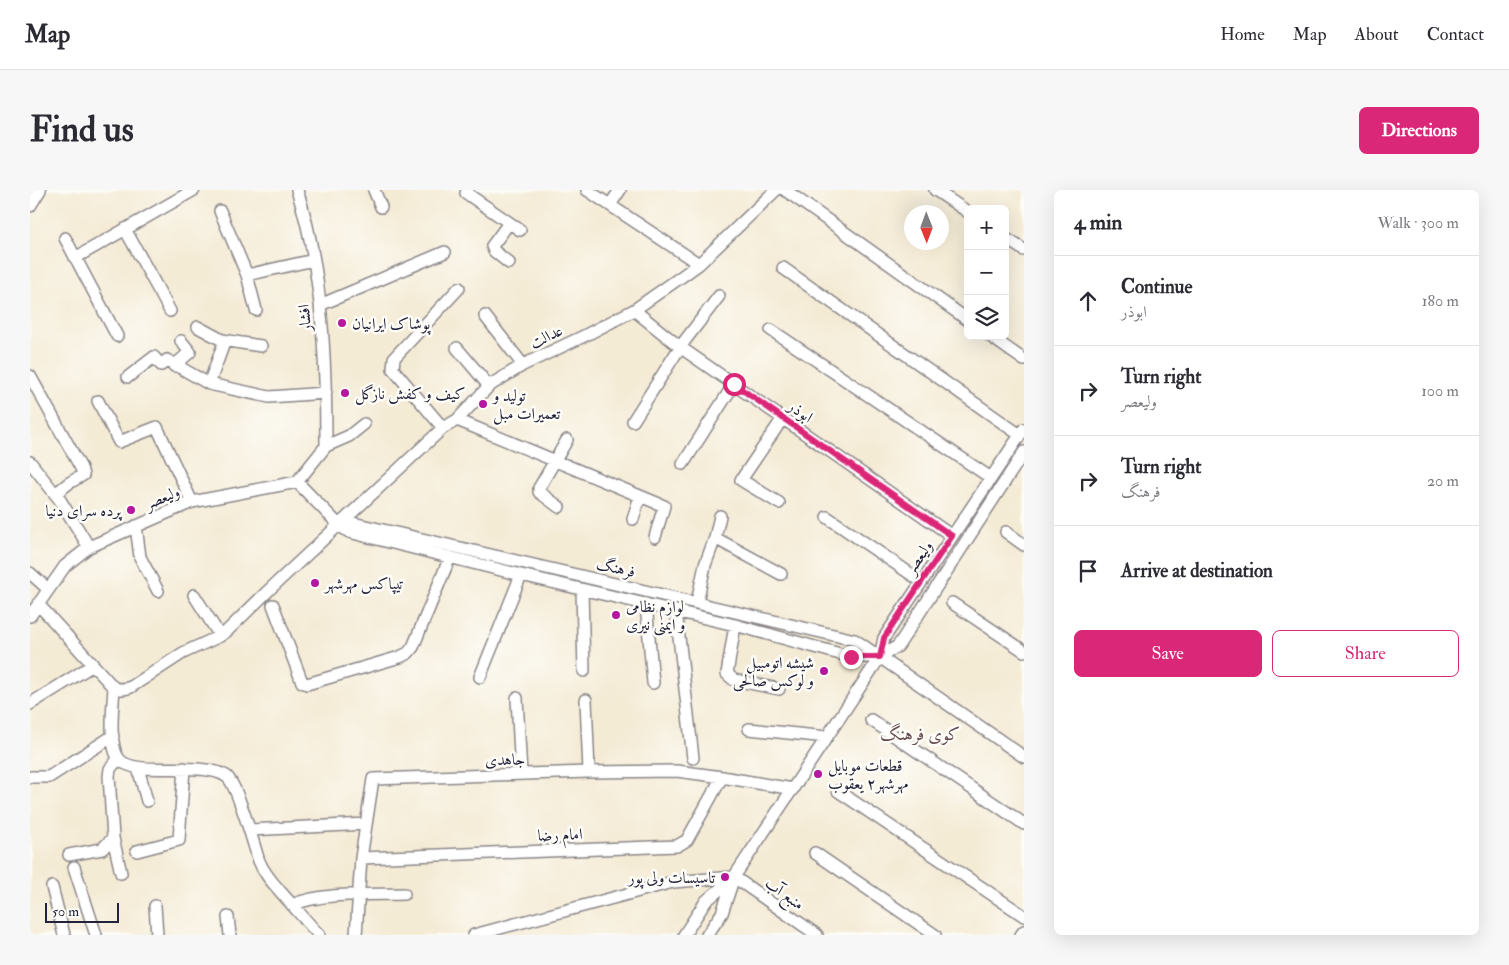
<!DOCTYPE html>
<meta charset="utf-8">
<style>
body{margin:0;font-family:"IM FELL Double Pica",Amiri,serif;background:#f7f7f7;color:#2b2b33}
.controls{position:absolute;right:15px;top:15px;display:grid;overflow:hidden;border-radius:8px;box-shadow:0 5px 20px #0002}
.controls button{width:45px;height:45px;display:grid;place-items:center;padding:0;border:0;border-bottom:1px solid #e1e1e2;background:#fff;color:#2b2b33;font:25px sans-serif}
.compass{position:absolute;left:874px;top:15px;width:45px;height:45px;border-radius:50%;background:#fff;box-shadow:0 5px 20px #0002;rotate:179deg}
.scale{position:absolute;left:15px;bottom:12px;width:74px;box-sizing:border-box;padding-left:5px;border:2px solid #22223b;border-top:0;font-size:14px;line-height:18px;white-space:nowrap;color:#22223b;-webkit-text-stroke:4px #fdfcf7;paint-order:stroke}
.stop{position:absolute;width:15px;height:15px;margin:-11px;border:4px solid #db2777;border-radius:50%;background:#fff}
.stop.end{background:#db2777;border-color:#fff;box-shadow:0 1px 5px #0008}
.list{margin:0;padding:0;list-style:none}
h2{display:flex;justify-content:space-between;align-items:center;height:65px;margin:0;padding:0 20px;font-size:21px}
h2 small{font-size:16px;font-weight:400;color:#7c7c81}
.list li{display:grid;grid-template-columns:32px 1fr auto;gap:15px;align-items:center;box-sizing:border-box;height:90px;padding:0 20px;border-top:1px solid #e1e1e2}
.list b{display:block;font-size:19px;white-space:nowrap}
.list p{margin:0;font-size:16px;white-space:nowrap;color:#7c7c81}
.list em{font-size:16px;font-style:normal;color:#7c7c81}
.actions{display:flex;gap:10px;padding:15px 20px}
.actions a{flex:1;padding:11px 0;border:1px solid #db2777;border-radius:8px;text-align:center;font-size:18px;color:#db2777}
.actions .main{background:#db2777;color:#fff}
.icon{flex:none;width:28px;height:28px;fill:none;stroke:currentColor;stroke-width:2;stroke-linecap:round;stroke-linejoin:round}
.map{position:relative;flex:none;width:994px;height:745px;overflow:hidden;border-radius:8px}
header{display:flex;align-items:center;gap:30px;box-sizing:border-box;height:70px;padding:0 25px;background:#fff;border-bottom:1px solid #e1e1e2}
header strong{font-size:24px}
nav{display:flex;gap:28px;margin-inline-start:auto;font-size:18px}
.intro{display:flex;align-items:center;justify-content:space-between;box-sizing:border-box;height:120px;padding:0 30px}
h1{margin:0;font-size:35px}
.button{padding:12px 22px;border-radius:8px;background:#db2777;color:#fff;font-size:18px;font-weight:700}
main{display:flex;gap:30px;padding:0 30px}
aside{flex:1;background:#fff;border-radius:8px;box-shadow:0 5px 20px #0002}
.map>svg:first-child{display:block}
</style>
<header>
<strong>Map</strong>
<nav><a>Home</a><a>Map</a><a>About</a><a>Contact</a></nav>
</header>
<div class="intro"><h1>Find us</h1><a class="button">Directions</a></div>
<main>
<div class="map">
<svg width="994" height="745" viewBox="0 0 994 745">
<rect width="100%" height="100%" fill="#fdfcf7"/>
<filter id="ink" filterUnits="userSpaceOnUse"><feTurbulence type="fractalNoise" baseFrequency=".02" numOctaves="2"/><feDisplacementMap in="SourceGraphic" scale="10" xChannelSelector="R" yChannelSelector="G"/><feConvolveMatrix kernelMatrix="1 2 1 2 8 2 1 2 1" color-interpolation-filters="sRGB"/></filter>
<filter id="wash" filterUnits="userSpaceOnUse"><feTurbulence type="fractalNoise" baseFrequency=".0096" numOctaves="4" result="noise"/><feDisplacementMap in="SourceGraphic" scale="20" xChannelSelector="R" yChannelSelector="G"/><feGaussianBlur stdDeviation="1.12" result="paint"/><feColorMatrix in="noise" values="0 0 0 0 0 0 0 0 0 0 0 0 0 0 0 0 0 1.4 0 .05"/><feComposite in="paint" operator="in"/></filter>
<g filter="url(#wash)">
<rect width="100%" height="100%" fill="#f4ebd5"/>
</g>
<g filter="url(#ink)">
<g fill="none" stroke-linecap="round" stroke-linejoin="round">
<defs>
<path id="minor" d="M267 0C293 79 296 174 296 256
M344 0 351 17
M438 0 436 3 490 40
M557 0 669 74
M755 0 938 130
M905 0 938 22
M580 15 590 0
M0 16 10 0
M190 21 217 85 226 120
M479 33 462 56 464 61 479 73
M95 39 140 121
M35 48 87 146
M975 48 994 60
M45 68 164 0
M753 78 990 245
M217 85 284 70
M290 115 415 62
M604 120 650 157 922 346
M455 126 493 175
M168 137 192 150 194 153 179 194
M741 140 961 288
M960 146 994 170
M192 150 231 156
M427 158 459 196
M144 176 160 162 151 151
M0 186 51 278 53 285 39 293 25 304
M98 187 124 167 131 175 137 170 179 194 239 207 296 203
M68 211 89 252 127 237 162 312
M427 230 634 316 625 347
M603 231 650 157 689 106
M413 238 363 179 364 168 429 98
M0 272 30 310 59 357
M653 274 704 194
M267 292 310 336 319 342 491 385 705 435 821 467H850
M749 313 711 290 753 228
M529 317 509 302V298L537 250
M797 327 891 391
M603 329 610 306
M106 336 110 367 128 401
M310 336 323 333 825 450 994 567
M976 342 994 355
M685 348 690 326
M0 383 18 399
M552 400 554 481
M164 405 190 446
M667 412 675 375 685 348 751 384
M922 413 994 461
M8 414 84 498
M616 414 623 493
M243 415 272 492 277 494 370 467 378 463 383 457 420 367
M646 421 663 568
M0 426 35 376 59 357 162 312 267 292 296 256 319 246 334 234
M705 435 697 484 704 490 749 499
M850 467 868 456 994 262
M450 487 491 385
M84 498C91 500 95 499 101 497L153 463 190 446 197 441 240 399 413 238 427 230 459 196 493 175 556 145 604 120 651 87 669 74 746 0
M84 498C83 515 78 555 89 569 104 588 171 570 196 586 207 593 224 656 229 671 235 686 246 696 256 708 267 720 278 733 289 745
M487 508 491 584
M556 510 559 582
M0 514 63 475
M841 530 994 634
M719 539 797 547
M108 578 117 611
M0 587H19L83 546
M808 601 994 726
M220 640 336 634
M83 648 91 683
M107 661 149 650 154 578
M785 663 905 745
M39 665 72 659 83 648 79 586 80 579 88 569
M331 668 647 656 657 650 692 587
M44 677 66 745
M704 687 787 745
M22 697 34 745
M262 715C293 702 340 705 374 704
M125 716 127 745
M198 727 200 745
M326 745 331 668 343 589 559 582 647 581 692 587 763 599
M444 745 643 692 704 687
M654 745 676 711 703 688
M677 745 692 723 704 687 850 467 854 448 994 239
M991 745 994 741"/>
</defs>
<use href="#minor" stroke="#8b8688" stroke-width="14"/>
<use href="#minor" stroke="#fff" stroke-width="11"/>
</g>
</g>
<g fill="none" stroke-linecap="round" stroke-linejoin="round" filter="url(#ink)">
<path stroke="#db2777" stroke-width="6" d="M704 194 922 346 854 448 850 467H821"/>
</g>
<g fill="#b5179e" stroke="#fdfcf7" stroke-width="2">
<circle cx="312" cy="133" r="5"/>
<circle cx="315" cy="203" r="5"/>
<circle cx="453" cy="214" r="5"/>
<circle cx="101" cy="320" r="5"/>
<circle cx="285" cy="393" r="5"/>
<circle cx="586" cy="425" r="5"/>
<circle cx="794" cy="481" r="5"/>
<circle cx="788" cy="584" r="5"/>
<circle cx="695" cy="687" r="5"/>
</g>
<g text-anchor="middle" stroke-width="5" stroke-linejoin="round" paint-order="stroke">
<g font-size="16" fill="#22223b" stroke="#fdfcf7">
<text transform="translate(274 128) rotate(-95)" y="6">افشار</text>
<text transform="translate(516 146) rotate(-25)" y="6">عدالت</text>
<text transform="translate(771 221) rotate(35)" y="6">ابوذر</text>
<text transform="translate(132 307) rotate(-23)" y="6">ولیعصر</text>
<text transform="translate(888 367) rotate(-56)" y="6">ولیعصر</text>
<text transform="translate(586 377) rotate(13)" y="6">فرهنگ</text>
<text transform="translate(475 569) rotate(-2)" y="6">جاهدی</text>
<text transform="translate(530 644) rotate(-2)" y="6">امام رضا</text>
<text transform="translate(755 703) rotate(35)" y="6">منبع آب</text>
</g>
<g font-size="16" fill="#22223b" stroke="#fdfcf7" text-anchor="start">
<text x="322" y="139">پوشاک ایرانیان</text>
<text x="325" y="209">کیف و کفش نازگل</text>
<text x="463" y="211">تولید و<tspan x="463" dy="18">تعمیرات مبل</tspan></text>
<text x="91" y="326" text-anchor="end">پرده سرای دنیا</text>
<text x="295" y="399">تیپاکس مهرشهر</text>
<text x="596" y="422">لوازم نظامی<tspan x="596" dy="18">و ایمنی نیری</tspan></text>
<text x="784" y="478" text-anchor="end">شیشه اتومبیل<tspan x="784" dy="18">و لوکس صالحی</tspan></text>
<text x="798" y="581">قطعات موبایل<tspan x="798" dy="18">مهرشهر۲ یعقوب</tspan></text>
<text x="685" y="693" text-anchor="end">تاسیسات ولی پور</text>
</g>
<g font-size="18" fill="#654a50" stroke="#fdfcf7">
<text x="890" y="550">کوی فرهنگ</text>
</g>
</g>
</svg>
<div class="controls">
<button>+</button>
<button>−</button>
<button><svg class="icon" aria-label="layers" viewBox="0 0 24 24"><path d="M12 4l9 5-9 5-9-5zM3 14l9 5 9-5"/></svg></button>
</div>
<svg class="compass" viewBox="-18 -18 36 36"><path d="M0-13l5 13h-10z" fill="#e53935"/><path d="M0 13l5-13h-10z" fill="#7c7c81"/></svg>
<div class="scale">50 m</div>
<div class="stop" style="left:704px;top:194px"></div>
<div class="stop end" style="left:821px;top:467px"></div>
</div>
<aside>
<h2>4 min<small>Walk · 300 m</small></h2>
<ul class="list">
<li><svg class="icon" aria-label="ahead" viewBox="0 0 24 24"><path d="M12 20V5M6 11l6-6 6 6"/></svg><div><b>Continue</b><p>ابوذر</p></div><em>180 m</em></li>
<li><svg class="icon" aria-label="right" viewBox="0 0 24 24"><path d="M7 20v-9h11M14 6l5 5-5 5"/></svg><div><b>Turn right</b><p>ولیعصر</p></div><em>100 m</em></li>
<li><svg class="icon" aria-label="right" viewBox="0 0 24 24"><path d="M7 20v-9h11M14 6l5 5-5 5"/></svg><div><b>Turn right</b><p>فرهنگ</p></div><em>20 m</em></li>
<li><svg class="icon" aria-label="arrive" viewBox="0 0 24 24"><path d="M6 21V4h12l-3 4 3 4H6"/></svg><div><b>Arrive at destination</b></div></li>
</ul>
<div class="actions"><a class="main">Save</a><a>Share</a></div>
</aside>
</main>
